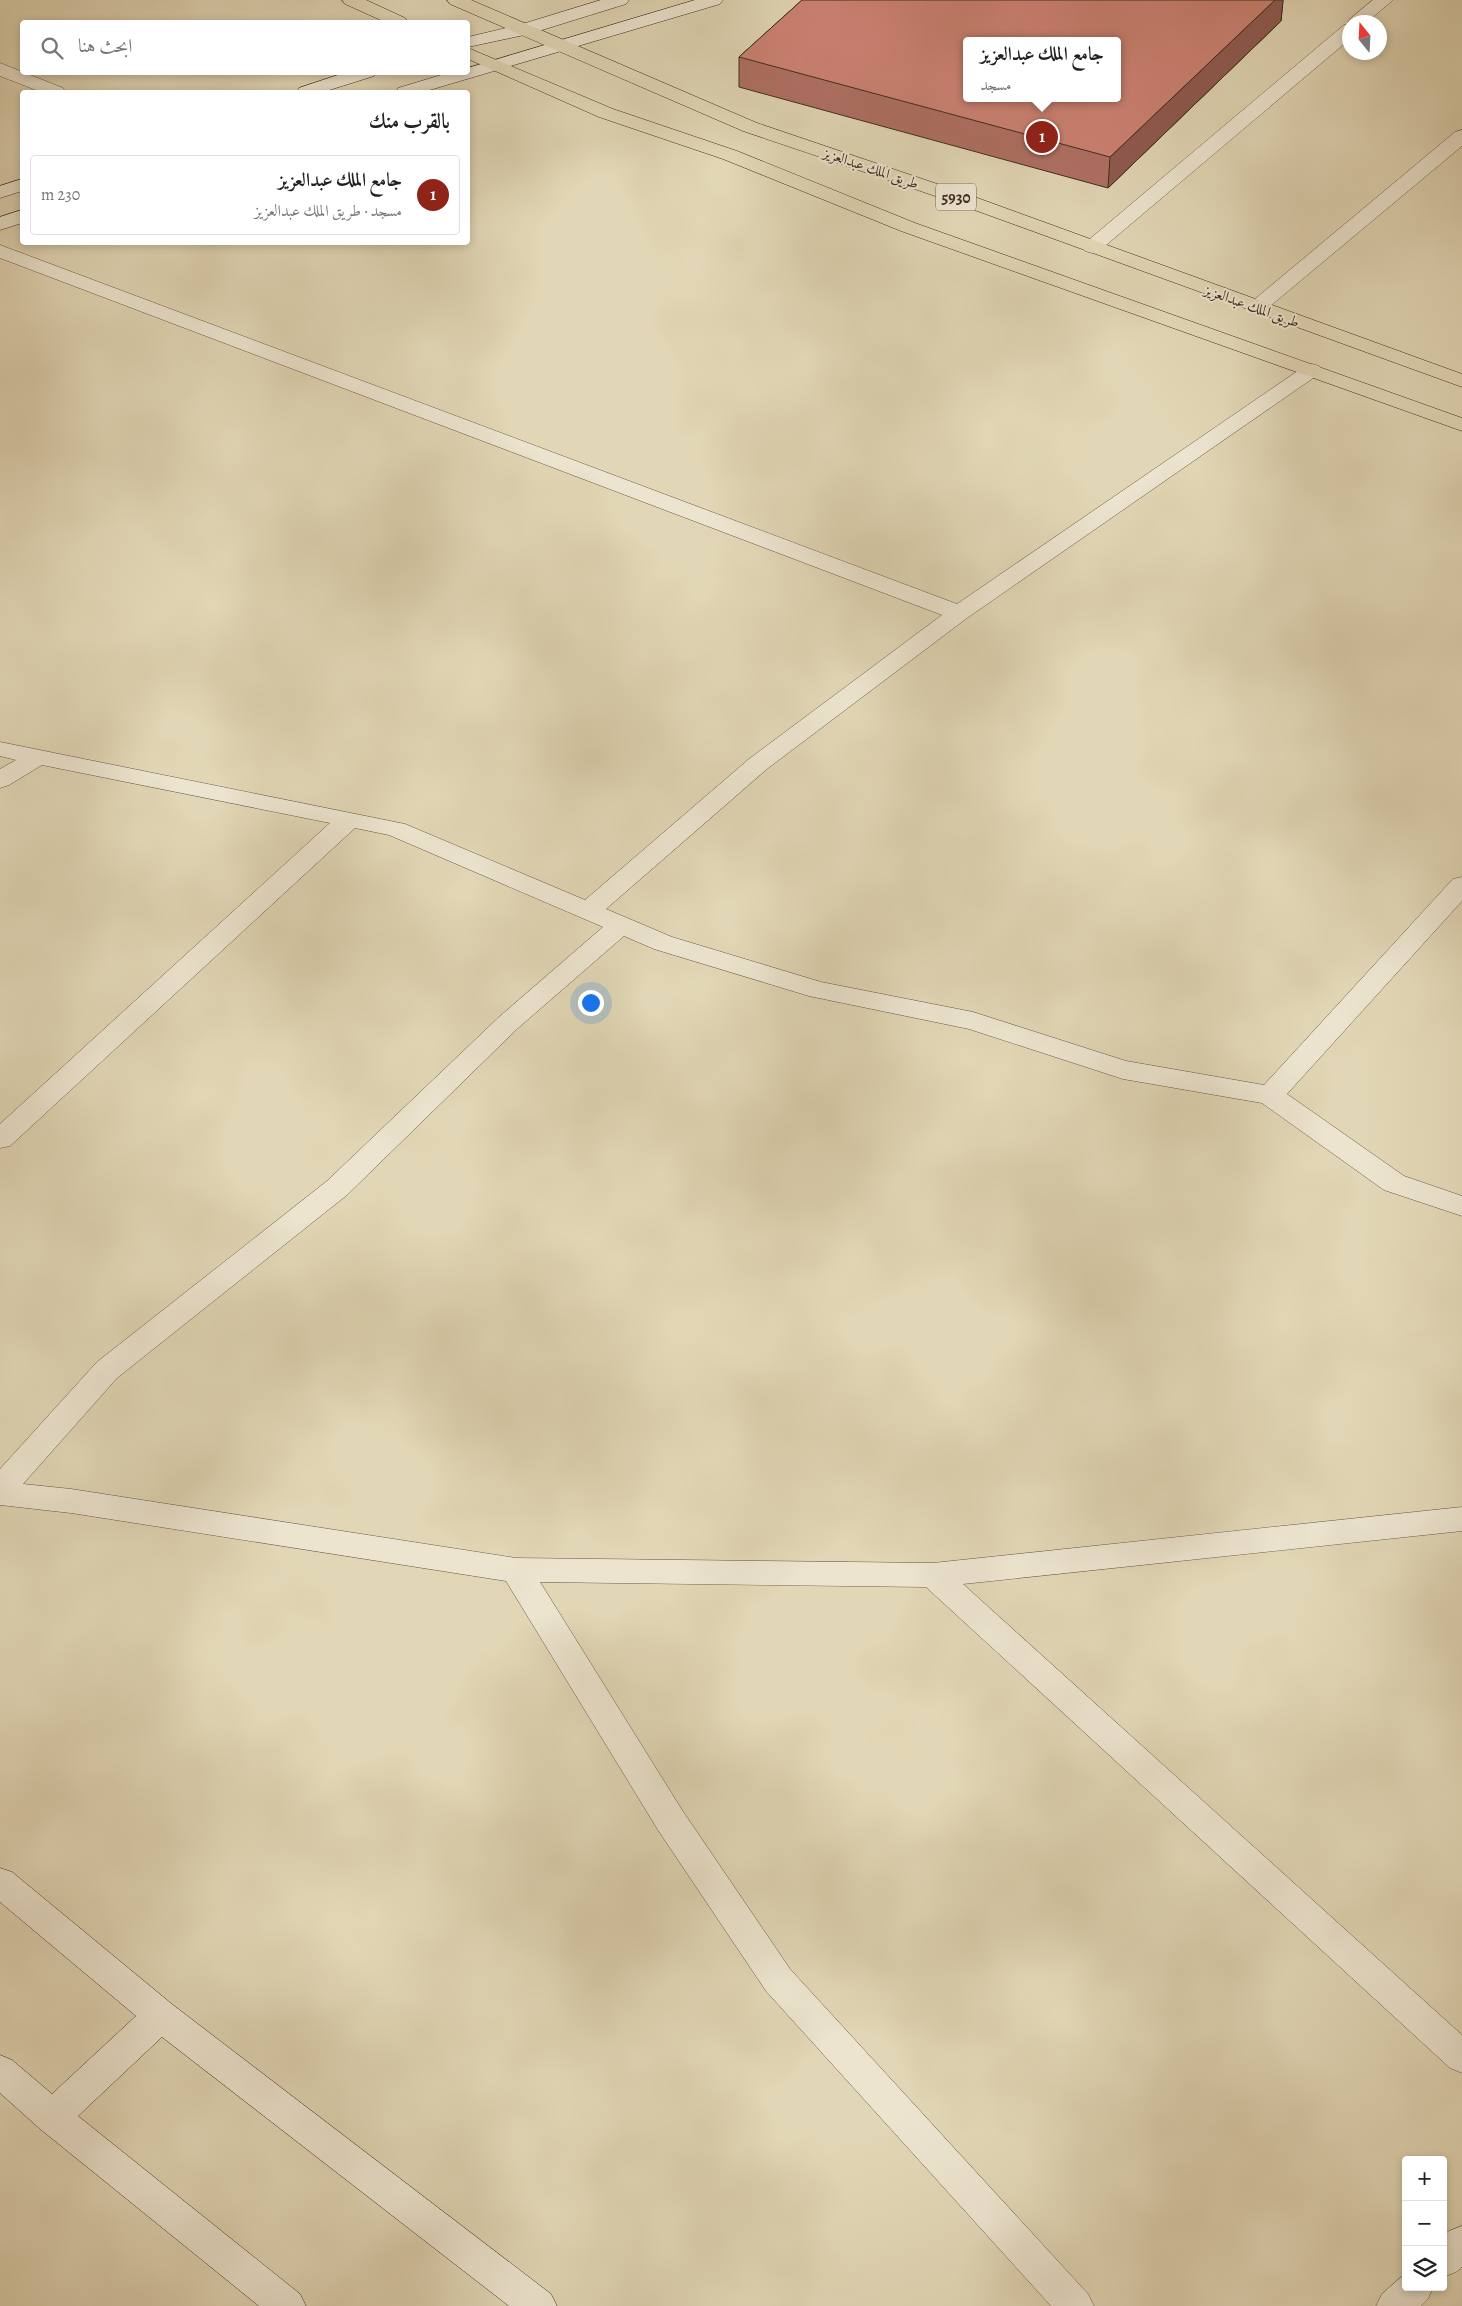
<!DOCTYPE html>
<html lang="ar">
<meta charset="utf-8">
<style>
body{margin:0;font-family:Alegreya,Amiri,serif;background:#f6f6f6;color:#222;direction:rtl}
.controls{position:absolute;right:15px;bottom:15px;display:grid;overflow:hidden;border-radius:5px;box-shadow:0 2px 8px #0003}
.controls button{width:45px;height:45px;display:grid;place-items:center;padding:0;border:0;border-bottom:1px solid #e0e0e0;background:#fff;color:#222;font:25px sans-serif}
.compass{position:absolute;left:1342px;top:15px;width:45px;height:45px;border-radius:50%;background:#fff;box-shadow:0 2px 8px #0003;rotate:342deg}
.you{position:absolute;left:590px;top:1002px;width:18px;height:18px;margin:-12px;border:4px solid #fff;border-radius:50%;background:#1a73e8;box-shadow:0 0 0 8px #1a73e833}
.badge{display:grid;place-items:center;width:32px;height:32px;border-radius:50%;background:#8f2418;color:#fff;font-size:16px;font-weight:700}
.pin{position:absolute;translate:-50% -50%;border:2px solid #fff;box-shadow:0 1px 5px #0006}
.popup{position:absolute;left:963px;top:37px;width:158px;height:65px;box-sizing:border-box;display:grid;place-content:center;border-radius:5px;background:#fff;filter:drop-shadow(0 1px 4px #0005);font-size:16px;white-space:nowrap;color:#767676}
.popup b{font-size:19px;color:#222}
.popup::after{content:'';position:absolute;left:50%;top:100%;margin-left:-10px;border:10px solid transparent;border-top-color:#fff}
.list{margin:0;padding:0;list-style:none}
h2{display:flex;justify-content:space-between;align-items:center;height:65px;margin:0;padding:0 20px;font-size:21px}
h2 small{font-size:16px;font-weight:400;color:#767676}
.list li{display:grid;grid-template-columns:32px 1fr auto;gap:15px;align-items:center;box-sizing:border-box;height:80px;margin:0 10px 10px;padding:0 10px;border:1px solid #e0e0e0;border-radius:5px}
.list b{display:block;font-size:19px;white-space:nowrap}
.list p{margin:0;font-size:16px;white-space:nowrap;color:#767676}
.list em{font-size:16px;font-style:normal;color:#767676}
.icon{flex:none;width:28px;height:28px;fill:none;stroke:currentColor;stroke-width:2;stroke-linecap:round;stroke-linejoin:round}
.map{position:relative;flex:none;width:1462px;height:2306px;overflow:hidden;direction:ltr}
.search{position:absolute;background:#fff;box-shadow:0 2px 8px #0003;left:20px;top:20px;width:450px;height:55px;display:flex;align-items:center;gap:12px;box-sizing:border-box;padding:0 18px;border-radius:5px;color:#767676;font-size:19px}
.panel{position:absolute;background:#fff;box-shadow:0 2px 8px #0003;left:20px;top:90px;width:450px;height:155px;border-radius:5px;direction:rtl}
.map>svg:first-child{display:block}
</style>
<div class="map">
<svg width="1462" height="2306" viewBox="0 0 1462 2306">
<rect width="100%" height="100%" fill="#e1d6b5"/>
<filter id="stains"><feTurbulence type="fractalNoise" baseFrequency=".004" numOctaves="4"/><feColorMatrix values="0 0 0 0 .2 0 0 0 0 .09 0 0 0 0 .02 0 0 0 .5 -.17"/></filter>
<radialGradient id="worn" r=".72"><stop offset=".6" stop-color="#630" stop-opacity="0"/><stop offset="1" stop-color="#630" stop-opacity=".3"/></radialGradient>
<g fill="none" stroke-linecap="round" stroke-linejoin="round">
<defs>
<path id="street" d="M1373 0H1393L1367 22H1350V39L1099 251 1092 253 1085 251 1082 247 1085 243 1344 25 1349 24 1348 22 1351 18Z
M0 63 63 88 65 92H41L0 76Z
M1462 130V146L1263 312 1256 314 1249 312 1246 308 1249 304 1455 132Z
M0 245 957 604 1305 366 1312 364 1319 366 1322 370 1319 374 967 618 767 769 606 909 672 937 821 982 973 1012 1126 1061 1264 1085 1453 879 1462 877V901L1287 1094 1404 1176 1462 1196V1216L1384 1190 1262 1103 1123 1079 969 1029 809 996 654 949 624 936 517 1029 347 1195 117 1378 23 1484 71 1489 516 1558 933 1563 1462 1507V1531L963 1584 1462 2035V2073L1450 2068 926 1587 540 1582 682 1810 790 1969 1088 2294 1094 2306H1051L766 1991 658 1830 506 1581 71 1513 0 1505V1469L97 1362 327 1181 499 1017 603 927 389 835 355 828 10 1146 0 1148V1124L330 823 42 765 9 785 0 788V769L16 760 0 756V742L405 824 585 900 749 759 942 615 0 258Z
M1462 2226V2267L1456 2272 1443 2277V2236L1449 2231Z
M1406 2273V2287H1433L1428 2299 1421 2306H1376L1382 2294Z"/>
<path id="secondary" d="M601 0H629L626 4 529 34 468 47V37L519 25Z
M695 0H723L720 4 423 92H396L398 88 451 72H468V68Z
M347 72H376L374 76 323 92H297L299 88Z
M22 179V191L0 198V186Z
M22 210V223L0 230V217Z
M0 1868 12 1872 173 2005 551 2294 557 2306H509L162 2037 78 2116 300 2294 306 2306H259L39 2128 0 2093V2055L12 2060 52 2094 136 2016 0 1902Z"/>
<path id="primary" d="M342 0H366L405 18 408 22H385L345 4Z
M447 0H471L757 123 961 192 1462 374V387L947 200 743 131 450 4Z
M468 48 613 109 737 151 915 223 1462 418V431L901 231 723 159 599 117 468 59Z"/>
</defs>
<use href="#street" stroke="#685844" stroke-width="1"/>
<use href="#secondary" stroke="#3f2e1e" stroke-width="1"/>
<use href="#primary" stroke="#3f2e1e" stroke-width="1"/>
<use href="#street" fill="#ece4cf" fill-rule="evenodd"/>
<use href="#secondary" fill="#ece4cf" fill-rule="evenodd"/>
<use href="#primary" fill="#e1d6b5" fill-rule="evenodd"/>
</g>
<path fill="#af7064" stroke="#3f2e1e" d="M802 0H1283L1281 21 1108 188 739 87V57Z"/>
<path fill="#8f5b51" stroke="#3f2e1e" d="M1275 0H1283L1281 21 1108 188 1110 157Z"/>
<path fill="#cc8274" stroke="#3f2e1e" fill-rule="evenodd" d="M802 0H1275L1110 157 739 57ZM967 41H1117V98H967Z"/>
<g text-anchor="middle" stroke-width="4" stroke-linejoin="round" paint-order="stroke">
<g font-size="15" fill="#3f2e1e" stroke="#ece4cf">
<text transform="translate(871 168) rotate(19)" y="5">طريق الملك عبدالعزيز</text>
<text transform="translate(1252 306) rotate(20)" y="5">طريق الملك عبدالعزيز</text>
</g>
<rect fill="#ece4cf" stroke="#736553" stroke-width="1" x="936" y="183.5" width="40" height="27" rx="4"/>
<g font-size="16" font-weight="bold" fill="#3f2e1e">
<text x="956" y="203">5930</text>
</g>
</g>
<rect width="100%" height="100%" filter="url(#stains)"/>
<rect width="100%" height="100%" fill="url(#worn)"/>
</svg>
<div class="controls">
<button>+</button>
<button>−</button>
<button><svg class="icon" aria-label="layers" viewBox="0 0 24 24"><path d="M12 4l9 5-9 5-9-5zM3 14l9 5 9-5"/></svg></button>
</div>
<svg class="compass" viewBox="-18 -18 36 36"><path d="M0-13l5 13h-10z" fill="#e53935"/><path d="M0 13l5-13h-10z" fill="#767676"/></svg>
<div class="you"></div>
<div class="pin badge" style="left:1042px;top:137px">1</div>
<div class="popup"><b>جامع الملك عبدالعزيز</b>مسجد</div>
<div class="search"><svg class="icon" aria-label="search" viewBox="0 0 24 24"><circle cx="10" cy="10" r="6"/><path d="M15 15l6 6"/></svg>ابحث هنا</div>
<section class="panel">
<h2>بالقرب منك<small></small></h2>
<ul class="list">
<li><span class="badge">1</span><div><b>جامع الملك عبدالعزيز</b><p>مسجد · طريق الملك عبدالعزيز</p></div><em>230 m</em></li>
</ul>
</section>
</div>
